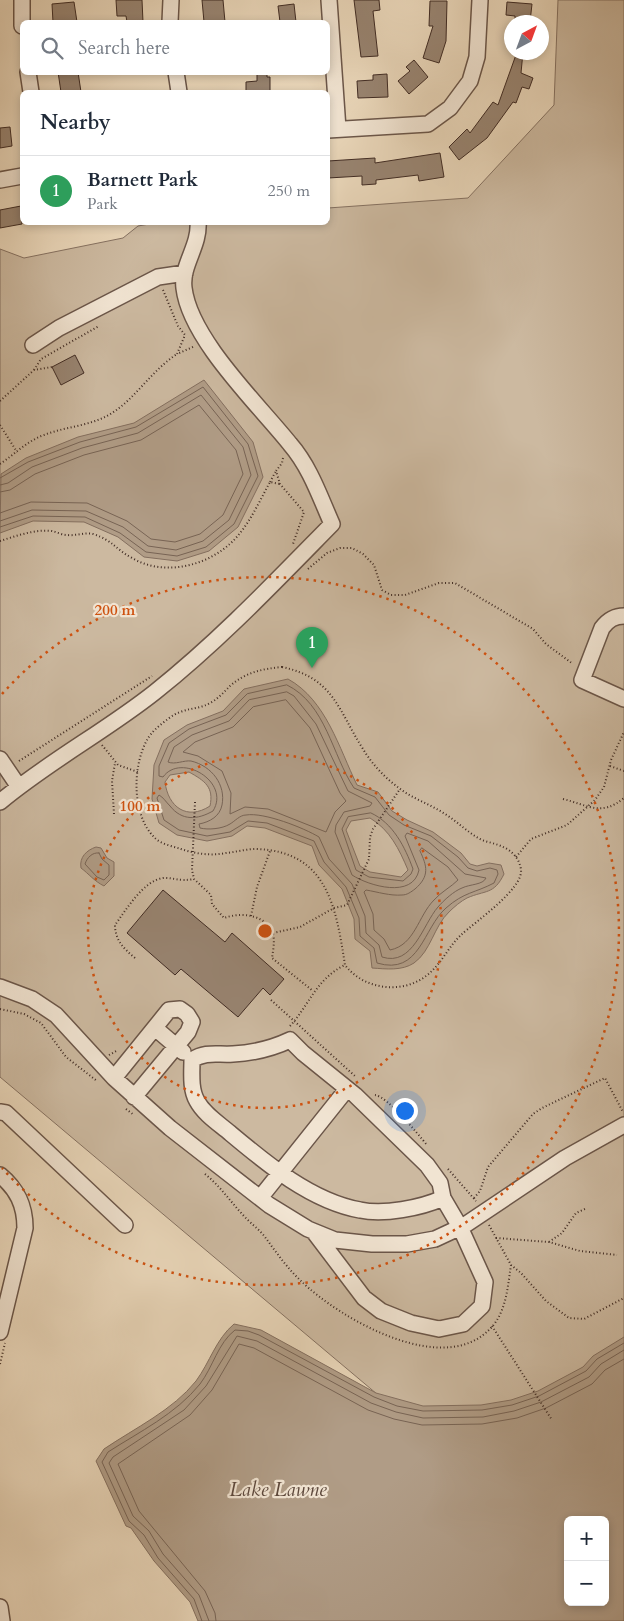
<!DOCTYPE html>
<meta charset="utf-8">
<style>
body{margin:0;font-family:Cardo,serif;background:#f2f2f3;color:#1f2937}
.controls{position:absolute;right:15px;bottom:15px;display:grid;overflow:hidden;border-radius:8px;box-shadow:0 2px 8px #0003}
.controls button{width:45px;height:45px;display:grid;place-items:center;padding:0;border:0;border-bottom:1px solid #e0e1e3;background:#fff;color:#1f2937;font:25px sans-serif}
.compass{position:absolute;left:504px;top:15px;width:45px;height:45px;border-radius:50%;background:#fff;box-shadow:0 2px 8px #0003;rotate:41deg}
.you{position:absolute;left:404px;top:1110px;width:18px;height:18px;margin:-12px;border:4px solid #fff;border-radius:50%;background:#1a73e8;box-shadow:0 0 0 8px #1a73e833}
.badge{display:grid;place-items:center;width:32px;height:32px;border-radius:50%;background:#8f2418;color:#fff;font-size:16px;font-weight:700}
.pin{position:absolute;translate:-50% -41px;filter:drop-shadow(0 1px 2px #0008)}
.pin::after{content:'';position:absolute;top:26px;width:18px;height:15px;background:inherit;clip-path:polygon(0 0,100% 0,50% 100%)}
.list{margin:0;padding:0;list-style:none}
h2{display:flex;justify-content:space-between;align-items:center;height:65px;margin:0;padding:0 20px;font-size:21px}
h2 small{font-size:16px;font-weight:400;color:#747a83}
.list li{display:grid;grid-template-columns:32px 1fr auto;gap:15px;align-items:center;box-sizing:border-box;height:70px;padding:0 20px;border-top:1px solid #e0e1e3}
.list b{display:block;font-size:19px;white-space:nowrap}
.list p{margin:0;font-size:16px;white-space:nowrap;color:#747a83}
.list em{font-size:16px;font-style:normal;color:#747a83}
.icon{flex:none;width:28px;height:28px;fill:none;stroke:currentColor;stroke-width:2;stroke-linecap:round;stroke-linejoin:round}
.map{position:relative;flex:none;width:624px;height:1621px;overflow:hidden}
.search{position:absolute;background:#fff;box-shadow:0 2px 8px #0003;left:20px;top:20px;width:310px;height:55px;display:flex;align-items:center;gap:12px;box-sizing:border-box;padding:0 18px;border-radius:8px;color:#747a83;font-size:19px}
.panel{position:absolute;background:#fff;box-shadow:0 2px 8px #0003;left:20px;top:90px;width:310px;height:135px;border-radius:8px}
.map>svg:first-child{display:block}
</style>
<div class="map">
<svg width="624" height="1621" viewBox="0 0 624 1621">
<rect width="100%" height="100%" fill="#e9d6b9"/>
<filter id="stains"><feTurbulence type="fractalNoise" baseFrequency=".004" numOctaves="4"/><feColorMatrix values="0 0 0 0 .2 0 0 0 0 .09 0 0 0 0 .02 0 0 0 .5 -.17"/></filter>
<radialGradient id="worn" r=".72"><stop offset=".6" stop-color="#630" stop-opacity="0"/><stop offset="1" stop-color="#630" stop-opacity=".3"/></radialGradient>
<path fill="#ccb9a0" stroke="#867262" d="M558 0H624V1596L605 1520H568L478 1479 0 1077V249L24 258 123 238 138 226 155 223 328 222V208L468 198 554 105Z"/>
<path fill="#b09c86" stroke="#846f5f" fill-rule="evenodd" d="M204 380 253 442 263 477 238 527 209 551 177 561 144 557 118 537 84 522 33 521 0 533 1 474 26 458 78 437 134 423Z
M288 679C326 700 339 748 357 785L378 792 392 811 407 820 433 832 461 853 470 864 477 866 489 863 501 865 504 874C494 895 485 890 467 898 461 901 454 907 449 912 434 926 431 951 414 963 402 971 386 969 372 968L370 951 355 939 354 919 342 889 319 865 312 846 265 828 247 826 232 836 207 841 177 835 159 823 152 799 154 765 164 740 187 725 223 711 244 689ZM189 772C205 781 214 787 210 806 187 821 168 807 165 782L170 775ZM370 818C390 830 399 849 408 870L401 877 370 872 360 866 346 830 351 821Z
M96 847 101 848 107 858 114 862V876L104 886C94 881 89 874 81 868 79 857 87 850 96 847Z
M234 1324 261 1330 376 1393 423 1406 481 1405 511 1400 538 1391 583 1367 593 1356 624 1337V1621H198L190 1602 154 1561 131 1528 126 1526 96 1461 104 1449C135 1428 173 1410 196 1381 210 1362 216 1339 234 1324ZM568 1520H605V1602H568Z"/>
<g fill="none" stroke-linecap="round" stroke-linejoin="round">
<path stroke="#786455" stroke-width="1" d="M0 478 28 462 80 442 136 427 203 387 248 444 258 476 234 524 206 547 177 556 146 552 120 533 85 517 33 516 0 527
M0 485 8 483 32 467 82 448 138 433 201 395 243 447 251 475 229 520 203 541 176 550 148 546 123 527 86 511 32 510 0 521
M0 492 10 490 35 474 84 455 141 440 199 405 236 450 243 474 223 515 200 534 175 542 151 539 127 521 87 503 31 502 0 513
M287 685C326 704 332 755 354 788L375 797 389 815 404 825 431 836 458 857 468 868 477 871 490 868 497 870 498 874 494 883C475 893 464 892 446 908 423 928 420 976 377 963L374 948 360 936 359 918 346 887 324 862 314 841 267 823 248 821 230 832 207 836 179 830 164 820 157 798 159 795C163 797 166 802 170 806 182 821 197 820 213 811 231 782 181 752 163 777L159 776V766L169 743 189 729 226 715 247 694Z
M287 692 294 696 316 724 348 791 372 803 370 806 344 812 336 825 335 832 352 875C369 886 413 899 419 870L405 836 407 833 428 841 465 874 486 878C483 885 470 884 462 888 454 891 444 900 438 907 423 924 413 967 382 957L379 945 366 933 365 916 352 884 329 859 319 837C304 828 264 812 246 815 240 815 235 821 230 824 222 829 208 830 200 828L199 824C210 822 220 816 222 805 226 785 212 766 191 761 184 760 175 765 168 762L174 747 192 735 229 721 249 700Z
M286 700 310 728 340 793 346 801 335 812 326 832 268 809 245 807 230 814 231 793 222 771 198 756 183 752 195 742 233 727 253 707Z
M371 813C393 823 405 847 413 869L411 874 403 881 369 877 356 870 342 829 348 817Z
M422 848 448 867 458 880C451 887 441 892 434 900 418 916 415 945 390 950L384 939 374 930 373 914 364 892 366 890C378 892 390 896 402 895 407 895 411 892 415 889 430 876 427 866 420 851Z
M99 853 102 859 109 865V875L104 880 97 877 85 864C87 858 92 852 99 853Z
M202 1621 194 1599 158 1558 144 1535 129 1521 102 1462 108 1452C139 1432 176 1414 200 1384 213 1367 218 1343 235 1330L248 1331 259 1335 374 1397 397 1406 423 1411 482 1410 512 1405 539 1396 586 1371 597 1359 624 1343
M209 1621 199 1595 163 1554 149 1531 133 1516 109 1463 113 1457 184 1410 206 1386 237 1336 257 1341 371 1403 396 1412 423 1418 483 1417 514 1411 541 1402 589 1377 601 1364 624 1350
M216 1621 215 1613 205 1591 139 1511 118 1464 190 1415 212 1390 239 1344 254 1348 368 1410 394 1419 422 1425 482 1424 517 1418 546 1408 592 1384 605 1370 624 1359"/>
</g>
<path fill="#988471" stroke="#412c24" d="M116 0H142L143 22H127L126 16H117Z
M202 0H223L225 22H204Z
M354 0H379L380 10 373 11 378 56 361 57Z
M430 1H447L446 41 439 63 423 58 433 26H429Z
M74 2 77 22H53L52 4Z
M507 2 532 4 530 22H515V16L506 15Z
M294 4 296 22H280L278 6Z
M517 52H523L521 73 533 78 529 89 522 87 516 103 513 102 487 138 459 160 449 147 467 129 470 133 493 102 498 105Z
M414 60 428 77 409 94 398 81 410 71 406 67Z
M58 72H78L81 92H61Z
M257 72H267V77H270V92H246V82L257 81Z
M387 74 388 97 358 98 357 81 373 80V75Z
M10 127 12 146 0 148V128Z
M440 153 444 177 419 181 418 175 376 180V184L362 185V176L328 178V161L375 158V163Z
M21 206 22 224 0 228V210Z
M75 355 84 373 61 385 52 367Z
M163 890 225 942 232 933 284 979 270 995 263 988 238 1017 181 969 175 975 127 933Z"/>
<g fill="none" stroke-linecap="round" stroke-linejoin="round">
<defs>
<path id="minor" d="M22 0V26
M329 0 338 129
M170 22 171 0
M28 72 31 92
M176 72 179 92
M328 130 428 124 450 108 470 81 477 57 480 0
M0 180 22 176
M33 345 59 328 158 277 185 273
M624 616C614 616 608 620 602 628L582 680 624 699
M0 759 19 787
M0 802C49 761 106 731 155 692 219 641 275 582 332 524 320 497 310 467 290 444 258 404 190 339 184 288 181 265 200 246 198 222
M0 987 32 999 56 1015 114 1078 170 1128 269 1205 308 1229 335 1240 372 1244H407L435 1239 465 1225 565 1158 624 1125
M155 1028 183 1052
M192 1060C192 1072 190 1089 197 1101 204 1114 218 1123 230 1133 267 1164 311 1201 360 1210 384 1215 421 1208 443 1198L460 1227 485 1282 482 1306 463 1324 439 1329 411 1323 381 1311 364 1298 314 1232
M192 1060C206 1051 217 1055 233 1054 252 1053 273 1048 290 1040L303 1053 355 1095 427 1165 440 1183 443 1198
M114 1078 169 1010 180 1009 187 1014 192 1022 188 1032 134 1097
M0 1112 6 1113 125 1225
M0 1175C17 1189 25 1205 25 1228L0 1332
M260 1198 347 1089
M0 1607 2 1621"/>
</defs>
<use href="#minor" stroke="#6b5649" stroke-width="18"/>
<path stroke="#412c24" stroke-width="2" stroke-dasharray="1 2.5" stroke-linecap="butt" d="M163 290 178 326 185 335 177 354 195 346
M34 370 41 359 99 326
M0 401 34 370 52 367
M0 425 17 452
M283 458 282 463 276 471 280 484 304 512 293 544
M0 464C15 454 27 441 44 435 67 426 92 426 112 413 136 398 151 371 177 354
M270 482 276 471
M0 541C16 536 35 529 52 531 57 532 62 535 67 535 76 536 85 532 93 534 114 541 115 549 132 558 164 577 208 566 233 541 249 525 259 502 270 482L280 484
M308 569 327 553 340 548H352L363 554 374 565 382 590 391 595H405L439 583H455L533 629 546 644 573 664
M282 667C334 678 338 710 363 749 372 764 385 778 399 788 413 799 430 804 445 814 458 822 468 833 482 840 490 843 499 844 507 849 515 854 520 861 521 870 523 889 475 922 461 935 448 947 441 965 426 976 401 995 363 989 345 965 336 908 328 851 256 849 246 849 236 852 226 853 211 856 196 854 181 849 172 846 160 844 154 837 132 815 132 767 147 740 151 732 161 724 168 719 185 706 196 711 210 703 218 699 224 692 230 686 246 672 262 669 282 667Z
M102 745 118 765 138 772
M19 761 152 676
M610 766 624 771
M563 799C588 805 601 817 624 798
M195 802 192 870 194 879 211 895 212 904 224 918C241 912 266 914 273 934 275 941 273 951 272 958L313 991
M114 814 112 781 115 763
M516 857 531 839 567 825 595 800 604 787 611 760 624 732
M251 916 257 887 270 851
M273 933 300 927 334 908 347 905 369 859 370 837 373 829 400 789
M135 958C124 949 115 940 115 925 126 910 143 881 163 878 172 877 179 882 194 879
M271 1000 356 1077
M0 1009 24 1014 41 1023 66 1057 97 1081
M290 1026C310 1004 316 979 345 965
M109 1055 118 1050
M375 1095C388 1097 417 1133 427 1145
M126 1109 134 1115
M448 1169 476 1201
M205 1174C220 1186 230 1201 243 1215 250 1223 259 1229 265 1237 276 1252 287 1268 301 1281 340 1319 450 1383 495 1323 507 1306 508 1284 511 1265
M474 1198 480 1191 488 1167 533 1114 542 1108 605 1078 623 1112
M489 1225 511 1265 521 1273 546 1301 569 1318 584 1319 624 1298
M496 1238 549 1242 580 1251 617 1255
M549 1242 562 1233 576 1213 585 1209
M492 1326 552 1420
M0 1364 5 1343"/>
<use href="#minor" stroke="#f1e4d2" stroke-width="15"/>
</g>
<g fill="none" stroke="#cf5210" stroke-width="2.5" stroke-dasharray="2.5 5">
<circle cx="265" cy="931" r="177"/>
<path d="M2 694A354 354 0 1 1 2 1168"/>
</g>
<g text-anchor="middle" stroke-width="4.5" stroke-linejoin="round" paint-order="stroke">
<g font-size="20" font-style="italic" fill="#5d483c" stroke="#f1e4d2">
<text x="278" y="1496">Lake Lawne</text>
</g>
</g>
<circle cx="265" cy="931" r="8" fill="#cf5210" stroke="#f1e4d2" stroke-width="2.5"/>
<g font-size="15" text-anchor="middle" font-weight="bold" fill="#cf5210" stroke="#f1e4d2" stroke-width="4.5" stroke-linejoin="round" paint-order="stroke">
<text x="115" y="615">200 m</text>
<text x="140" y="811">100 m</text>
</g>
<rect width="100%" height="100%" filter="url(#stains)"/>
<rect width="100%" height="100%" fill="url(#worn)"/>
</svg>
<div class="controls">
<button>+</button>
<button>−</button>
</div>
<svg class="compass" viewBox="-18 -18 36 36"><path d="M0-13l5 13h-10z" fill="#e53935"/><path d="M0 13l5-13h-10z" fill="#747a83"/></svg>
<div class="you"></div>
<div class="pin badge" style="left:312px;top:668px;background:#2e9e5b">1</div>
<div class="search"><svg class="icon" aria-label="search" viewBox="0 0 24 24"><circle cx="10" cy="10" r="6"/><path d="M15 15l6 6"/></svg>Search here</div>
<section class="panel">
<h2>Nearby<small></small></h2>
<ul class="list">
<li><span class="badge" style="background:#2e9e5b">1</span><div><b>Barnett Park</b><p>Park</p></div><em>250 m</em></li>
</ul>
</section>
</div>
